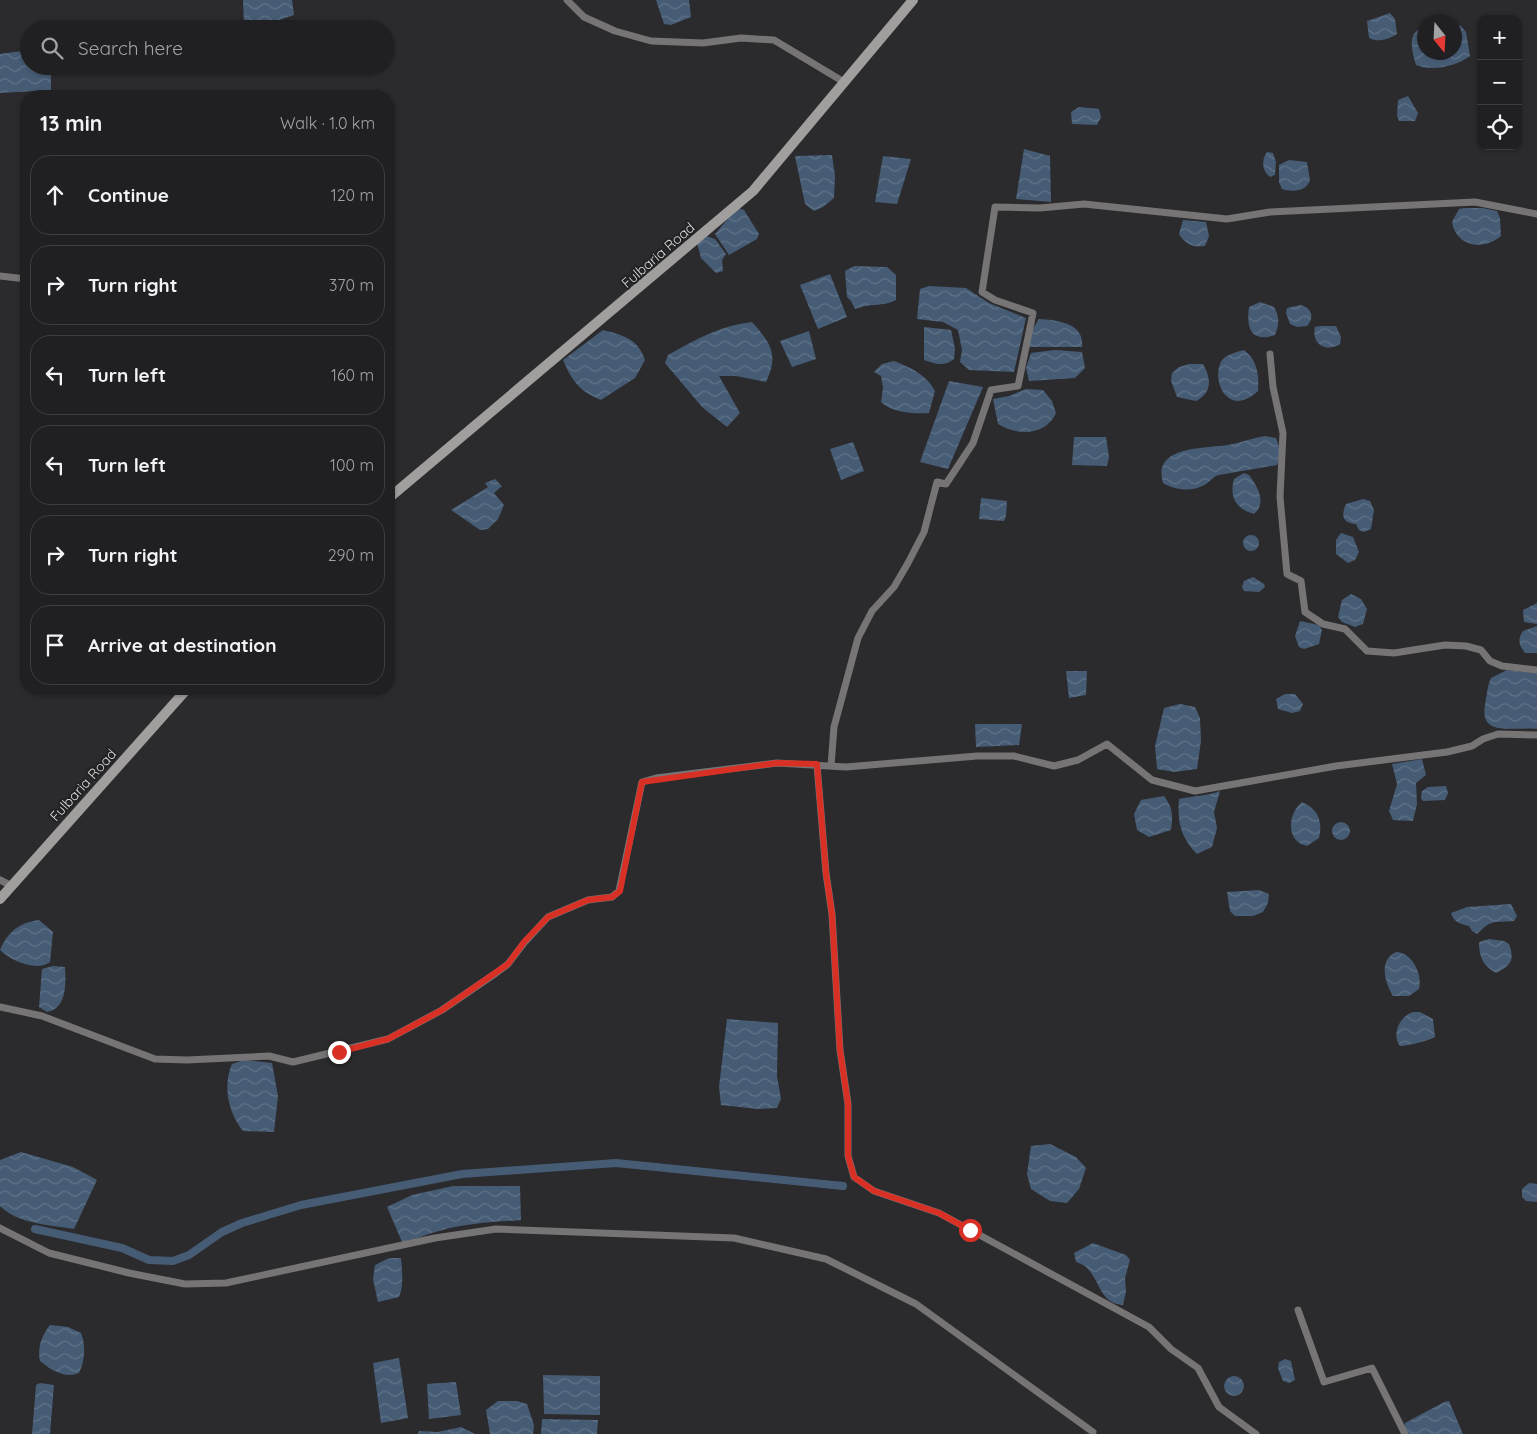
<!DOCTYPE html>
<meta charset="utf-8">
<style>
body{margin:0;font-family:Quicksand,sans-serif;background:#2d2d2f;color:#f1f3f6}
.controls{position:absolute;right:15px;top:15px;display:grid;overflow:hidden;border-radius:10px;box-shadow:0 1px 4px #0004}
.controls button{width:45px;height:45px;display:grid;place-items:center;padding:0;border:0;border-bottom:1px solid #3d3e40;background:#202022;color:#f1f3f6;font:25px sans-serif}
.compass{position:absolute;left:1417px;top:15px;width:45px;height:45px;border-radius:50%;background:#202022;box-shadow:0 1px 4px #0004;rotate:162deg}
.stop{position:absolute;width:15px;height:15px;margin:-11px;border:4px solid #d93025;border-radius:50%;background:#fff}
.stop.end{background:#d93025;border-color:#fff;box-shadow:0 1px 5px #0008}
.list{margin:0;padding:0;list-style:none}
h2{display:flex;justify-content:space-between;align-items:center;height:65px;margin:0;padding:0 20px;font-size:21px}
h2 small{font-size:16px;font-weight:400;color:#a2a3a5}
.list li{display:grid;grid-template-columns:32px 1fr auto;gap:15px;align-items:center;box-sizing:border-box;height:80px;margin:0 10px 10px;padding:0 10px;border:1px solid #3d3e40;border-radius:20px}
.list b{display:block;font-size:19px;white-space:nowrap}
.list em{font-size:16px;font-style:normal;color:#a2a3a5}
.icon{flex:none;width:28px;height:28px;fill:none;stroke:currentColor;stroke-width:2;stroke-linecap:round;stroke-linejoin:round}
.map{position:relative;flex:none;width:1537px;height:1434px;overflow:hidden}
.search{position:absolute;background:#202022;box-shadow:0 1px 4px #0004;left:20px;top:20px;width:375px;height:55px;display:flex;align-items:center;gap:12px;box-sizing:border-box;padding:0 18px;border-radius:28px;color:#a2a3a5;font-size:19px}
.panel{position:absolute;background:#202022;box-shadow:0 1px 4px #0004;left:20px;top:90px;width:375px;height:605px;border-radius:20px}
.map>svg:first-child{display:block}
</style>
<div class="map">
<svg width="1537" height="1434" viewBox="0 0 1537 1434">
<defs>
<pattern id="water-waves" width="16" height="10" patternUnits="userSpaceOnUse" patternTransform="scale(1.25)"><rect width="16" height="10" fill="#465c75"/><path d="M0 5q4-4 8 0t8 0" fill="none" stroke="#607388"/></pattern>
</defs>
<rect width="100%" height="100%" fill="#2b2a2d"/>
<path fill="url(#water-waves)" d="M243 0H292L294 15 267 24 244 25Z
M656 0H689L691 17 671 25 664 24Z
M1390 13 1395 19 1397 34C1389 39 1378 43 1369 38L1367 21Z
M1455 25 1461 26 1466 32 1470 56C1457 66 1431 72 1416 65 1412 51 1406 32 1424 27V52H1454Z
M29 50V66H51V90L0 93V54Z
M1408 96 1418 113 1415 121H1399L1397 116 1398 100Z
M1079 107 1099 109 1101 117 1097 125 1072 124 1071 112Z
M1024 149 1050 156 1051 202 1016 199Z
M1267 152 1273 153 1276 162 1275 175 1270 177C1262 171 1261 160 1267 152Z
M832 155 835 176 834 198 823 207 814 211 805 204 795 156Z
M883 156 911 159 897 204 875 202Z
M1289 160 1307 162 1310 180C1306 192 1293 192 1282 189L1279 182V165Z
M737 208 744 210 759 234 757 239 729 255 715 234Z
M1464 208H1483L1497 211 1500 218 1501 236C1484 251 1456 247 1452 222L1459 209Z
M1183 220 1206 222 1209 236 1205 246C1193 248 1185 244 1179 234Z
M703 235 715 239 726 254 722 260 723 271 716 273 701 258 697 243Z
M854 266 887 267 896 275V300C883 307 869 303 855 309L851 301 847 297 845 271Z
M830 274 847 317 818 329 800 285Z
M929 286 966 288 989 303 1026 318 1014 372 969 370 960 362 962 350 958 330 943 322 917 319 920 289Z
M1260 302 1274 307C1280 317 1279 325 1275 335 1251 343 1246 328 1249 307Z
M1301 305C1313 309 1314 318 1307 326L1297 327 1290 324 1286 313 1287 308Z
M1039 319C1057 320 1085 323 1082 347H1029L1032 330Z
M752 322C771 343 779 355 766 382L736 376H719L740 413 727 427 702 407 665 363 668 355C694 340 722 325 752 322Z
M1321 326H1336L1341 337 1340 344C1326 353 1311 344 1315 327Z
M924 327 951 330 955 349 954 359C944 367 935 364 924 360Z
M603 330C622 335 638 338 645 360L635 378 601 400C579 391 572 381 563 360Z
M809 331 816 359 792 367 780 341Z
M1055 350 1082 352 1085 368 1075 378 1029 381 1026 368 1031 353Z
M1244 350C1258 361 1259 375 1258 391 1227 420 1210 378 1222 360 1227 354 1237 352 1244 350Z
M894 361C911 368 926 374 935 391L929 413C914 414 892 413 881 402L883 388 881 376 874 372 882 364Z
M1189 364H1203C1211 378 1213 392 1196 401L1177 397 1171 381 1172 373 1179 367Z
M949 381 983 387 948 469 920 462Z
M1026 389 1043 390 1052 401 1056 413C1046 436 1017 436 998 424L993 399 1009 396Z
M1265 436 1276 438C1280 448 1281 456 1277 465L1219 475C1212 477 1211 481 1206 484 1192 493 1175 490 1163 483 1152 445 1205 449 1228 445 1240 443 1252 438 1265 436Z
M1074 437H1106L1109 457 1107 466 1072 465Z
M853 442 864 471 841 480 830 449Z
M1244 473 1249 475C1258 487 1267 503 1254 514 1236 509 1229 497 1234 479Z
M495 479 502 486 494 493 504 505 498 519 488 529 480 530 451 510 488 487 485 483Z
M981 498 1007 501 1006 516 1004 521 979 519Z
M1363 499 1370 501 1374 510 1371 529 1364 532 1359 530 1356 524C1342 523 1341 515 1346 504Z
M1341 533 1353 537 1359 552 1355 560 1348 563 1336 554V540Z
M1243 543a8 8 0 1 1 16 0a8 8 0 1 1-16 0Z
M1253 577 1264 584 1265 587 1259 592 1244 591 1242 587 1244 581Z
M1351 594 1361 599 1367 609 1363 624 1355 627 1342 622 1338 617 1342 600Z
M1537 603V624L1524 622 1523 610Z
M1300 621 1319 625 1322 630 1319 644 1304 649 1299 647 1295 636Z
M1537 626V653H1525C1519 646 1517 639 1523 631Z
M1507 670 1537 673V729C1515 726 1479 738 1485 705 1487 695 1487 687 1491 678Z
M1066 671H1087L1086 695 1069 698Z
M1285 694H1295L1303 704 1300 711 1292 713 1278 709 1276 699Z
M1180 704 1195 707 1200 718 1201 741 1197 769 1174 772 1157 769 1155 746 1164 708Z
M975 724H1022L1019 745 976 747Z
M1422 759 1426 775 1416 783 1417 804 1413 821 1393 820 1389 811 1397 784 1392 764Z
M1446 786 1448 793 1445 800 1423 801 1421 798 1422 791 1428 787Z
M1220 791 1214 812 1217 828 1212 847 1197 854C1181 838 1177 822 1179 799 1193 796 1207 796 1220 791Z
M1164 796C1173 808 1173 815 1171 830L1149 837 1137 830 1134 814 1141 800Z
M1302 802C1318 809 1323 821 1319 838L1307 846C1285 842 1288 813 1302 802Z
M1332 831a9 9 0 1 1 18 0a9 9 0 1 1-18 0Z
M1259 890 1269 894 1268 903 1263 912 1253 916H1235L1230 911 1227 892Z
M1511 904 1517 916 1514 921C1494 923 1493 918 1477 934L1472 931 1469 926C1461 924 1453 922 1451 913L1467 907Z
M39 920 53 932 50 962C37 972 11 961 0 950 7 932 20 922 39 920Z
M1489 939 1504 941 1509 944C1515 960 1511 966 1496 973 1483 966 1479 957 1479 942Z
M1396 952C1412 952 1423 975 1419 989L1409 996H1393C1385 983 1378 960 1396 952Z
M53 966 65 967C66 983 67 1009 47 1012L39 1007 42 969Z
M1413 1012H1420L1433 1019 1435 1037C1429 1041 1406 1046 1400 1046 1391 1034 1400 1016 1413 1012Z
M727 1019 778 1023 777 1076 781 1099 777 1108 758 1109 721 1105 719 1087Z
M244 1060 272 1063 278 1096 274 1132 243 1131C229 1114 222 1086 232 1064Z
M1050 1144 1076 1157 1086 1168 1079 1189 1067 1203 1050 1201 1031 1189 1027 1174 1031 1146Z
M21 1152 73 1167 97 1180 74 1229C50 1225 18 1224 0 1206V1160Z
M1529 1183 1537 1184V1202L1526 1201 1522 1197V1189Z
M453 1186H520L521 1220C494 1222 465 1223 439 1231 426 1234 416 1240 402 1242L387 1207 412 1195Z
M1093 1243 1126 1255 1130 1260 1125 1278 1126 1292 1123 1305C1100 1304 1100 1280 1086 1267 1084 1265 1079 1263 1076 1262L1074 1253Z
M389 1258H401C402 1271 404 1285 399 1297L378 1302 373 1279 375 1265Z
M50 1325 68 1327 81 1333C86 1345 85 1361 79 1373 65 1379 51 1370 40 1361 37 1348 42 1335 50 1325Z
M399 1358 408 1418 381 1423 373 1363Z
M1285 1359 1291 1361 1295 1380 1289 1383 1283 1381 1278 1368 1279 1362Z
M543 1375 600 1376V1415L544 1414Z
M1224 1386a10 10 0 1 1 20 0a10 10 0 1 1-20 0Z
M456 1382 461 1415 429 1419 427 1384Z
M40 1383 54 1385 50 1434H32L36 1385Z
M498 1401H517L527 1404 534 1425 533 1434H490L486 1410Z
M1449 1401 1463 1434H1407L1404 1428 1405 1423 1444 1402Z
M542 1419 598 1420 597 1434H541Z
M461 1427 475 1434H418L419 1431 438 1432Z"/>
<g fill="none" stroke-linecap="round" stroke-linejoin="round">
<path stroke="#465c75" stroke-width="8" d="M35 1229 122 1248 149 1260 173 1261 189 1255 222 1232 242 1223 301 1205 462 1174 616 1163 843 1186"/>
<path stroke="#767474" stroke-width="7" d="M567 0 584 17 615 31 651 41 703 43 741 38 774 40 844 82
M0 276 26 279
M1270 354 1273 387 1283 433 1280 497 1287 574 1301 581 1305 612 1323 624 1345 629 1367 651 1394 653 1445 645 1466 646 1481 650 1490 661 1502 666 1537 670
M817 765 826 873 832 914 840 1050 848 1104V1156L854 1177 874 1191 939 1213 1149 1327 1171 1349 1198 1368 1219 1407 1256 1434
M831 766 834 727 858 638 872 611 894 587 908 563 924 532 937 482 946 484 973 443 991 390 1018 386 1033 313 995 300 982 292 995 207 1040 208 1084 204 1227 219 1270 212 1475 202 1537 214
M0 880 12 886
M0 1007 42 1016 155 1059 187 1060 269 1056 293 1062 388 1039 442 1010 496 973 508 964 524 943 548 917 588 900 612 897 619 891 642 782 656 778 777 763 846 767 977 756H1014L1054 766 1078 760 1107 744 1152 780 1195 791 1336 766 1447 752 1472 746 1483 739 1498 734 1537 735
M0 1228 49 1253 129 1273 185 1284 226 1283 435 1238 496 1229 734 1238 826 1259 916 1304 1093 1432
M1298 1310 1324 1382 1372 1368 1405 1434"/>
<path stroke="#a19e9e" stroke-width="10" d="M389 498 753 191 913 0
M0 899 187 689"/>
</g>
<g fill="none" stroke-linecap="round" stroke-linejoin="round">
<path stroke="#d93025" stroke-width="6" d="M339 1052 388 1039 442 1010 508 964 524 942 548 917 588 900 612 897 620 891 642 782 777 763 817 764 826 873 832 914 840 1050 848 1104V1156L854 1177 874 1191 939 1213 970 1230"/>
</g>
<g text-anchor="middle" stroke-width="4" stroke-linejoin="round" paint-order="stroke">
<g font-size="14" fill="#ddddde" stroke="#222123">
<text transform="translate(658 255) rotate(-41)" y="5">Fulbaria Road</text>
<text transform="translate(83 785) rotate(-48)" y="5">Fulbaria Road</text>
</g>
</g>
</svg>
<div class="controls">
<button>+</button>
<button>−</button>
<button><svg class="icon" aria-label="locate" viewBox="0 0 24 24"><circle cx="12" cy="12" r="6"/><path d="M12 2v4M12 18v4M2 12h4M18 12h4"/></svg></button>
</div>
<svg class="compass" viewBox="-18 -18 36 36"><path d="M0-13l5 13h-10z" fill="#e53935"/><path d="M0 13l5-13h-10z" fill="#a2a3a5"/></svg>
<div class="stop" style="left:970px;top:1230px"></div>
<div class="stop end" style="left:339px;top:1052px"></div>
<div class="search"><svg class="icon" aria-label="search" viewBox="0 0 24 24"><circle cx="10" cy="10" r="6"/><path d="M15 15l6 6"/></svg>Search here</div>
<section class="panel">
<h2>13 min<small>Walk · 1.0 km</small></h2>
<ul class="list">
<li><svg class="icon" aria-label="ahead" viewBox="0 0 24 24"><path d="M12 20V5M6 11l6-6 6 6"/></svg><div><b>Continue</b></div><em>120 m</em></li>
<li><svg class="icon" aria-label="right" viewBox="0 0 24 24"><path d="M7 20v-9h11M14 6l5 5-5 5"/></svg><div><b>Turn right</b></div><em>370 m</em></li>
<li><svg class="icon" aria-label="left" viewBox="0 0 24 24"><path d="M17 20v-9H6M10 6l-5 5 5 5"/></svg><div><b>Turn left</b></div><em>160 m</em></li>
<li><svg class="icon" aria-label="left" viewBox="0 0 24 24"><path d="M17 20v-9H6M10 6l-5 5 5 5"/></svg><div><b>Turn left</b></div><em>100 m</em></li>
<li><svg class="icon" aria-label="right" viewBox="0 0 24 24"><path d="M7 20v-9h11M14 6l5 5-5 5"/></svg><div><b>Turn right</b></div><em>290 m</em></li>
<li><svg class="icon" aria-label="arrive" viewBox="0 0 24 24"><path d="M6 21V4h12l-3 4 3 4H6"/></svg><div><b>Arrive at destination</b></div></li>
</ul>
</section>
</div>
